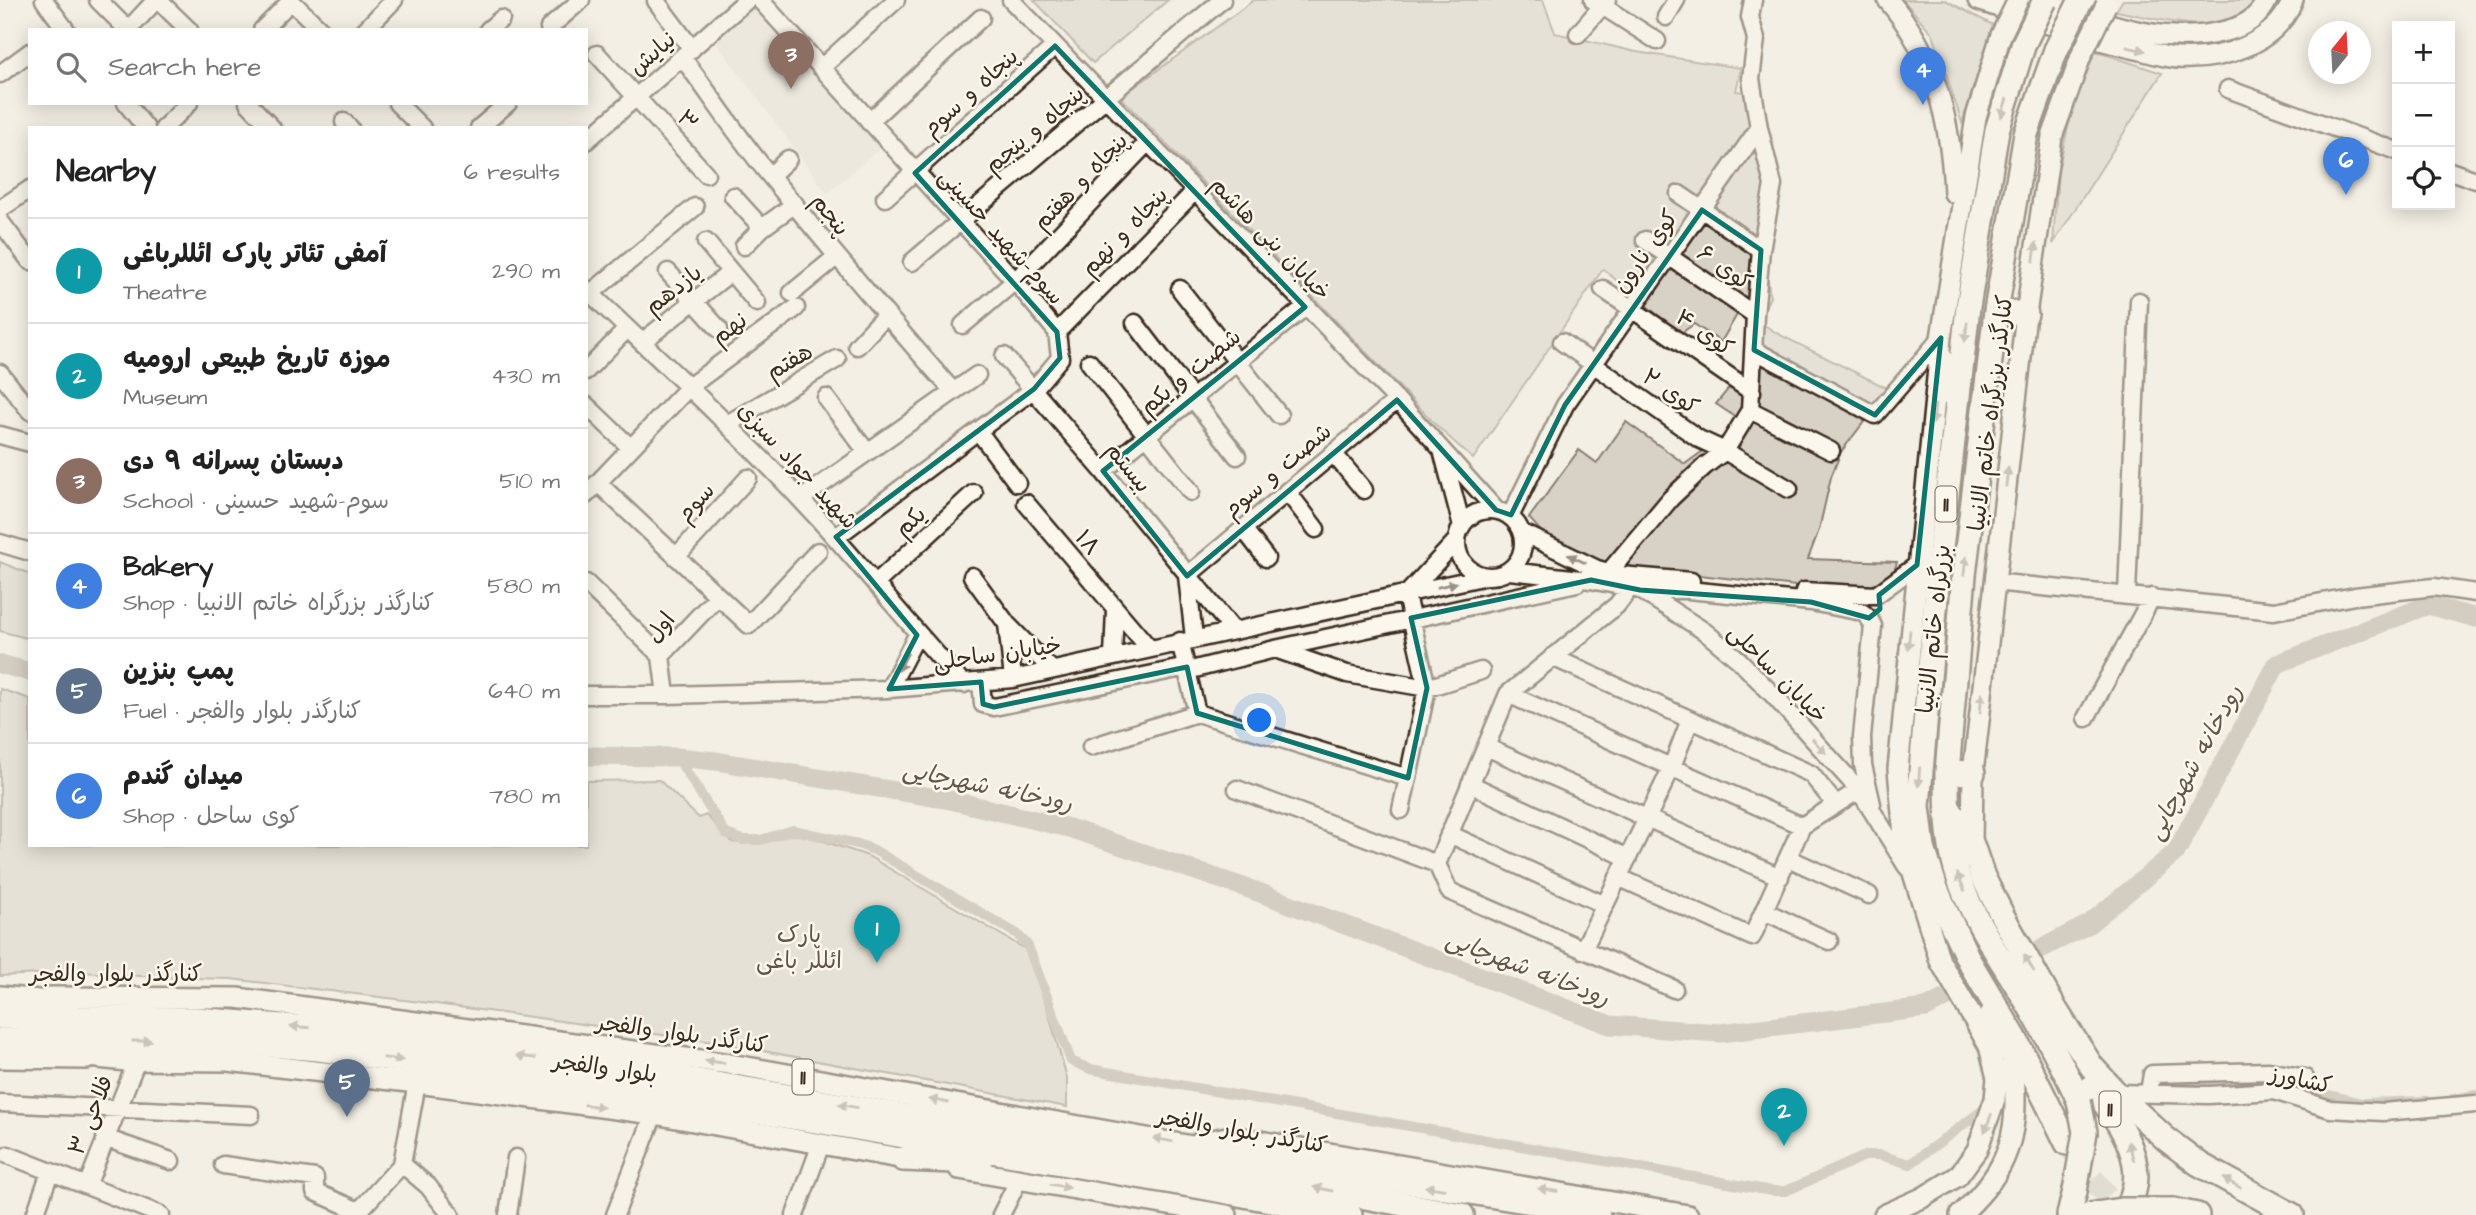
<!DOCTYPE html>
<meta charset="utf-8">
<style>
body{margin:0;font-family:"Architects Daughter","Playpen Sans Arabic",sans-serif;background:#f6f6f6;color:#222}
.controls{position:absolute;right:21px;top:21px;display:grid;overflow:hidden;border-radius:0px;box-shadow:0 4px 18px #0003}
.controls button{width:63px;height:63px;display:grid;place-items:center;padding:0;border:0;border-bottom:2px solid #e0e0e0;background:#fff;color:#222;font:35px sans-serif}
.compass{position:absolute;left:2308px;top:21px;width:63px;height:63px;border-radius:50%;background:#fff;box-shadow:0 4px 18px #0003;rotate:18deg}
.you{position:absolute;left:1260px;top:721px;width:24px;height:24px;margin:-18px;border:5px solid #fff;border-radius:50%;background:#1a73e8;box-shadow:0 0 0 10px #1a73e833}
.badge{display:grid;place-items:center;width:46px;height:46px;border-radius:50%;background:#d1495b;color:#fff;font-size:23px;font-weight:700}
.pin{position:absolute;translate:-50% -58px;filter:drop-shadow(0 2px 4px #0008)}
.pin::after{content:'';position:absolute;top:37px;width:24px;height:21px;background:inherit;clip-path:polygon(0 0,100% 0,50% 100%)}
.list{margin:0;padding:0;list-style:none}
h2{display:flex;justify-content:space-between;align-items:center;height:91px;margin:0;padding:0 28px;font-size:30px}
h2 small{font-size:23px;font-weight:400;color:#767676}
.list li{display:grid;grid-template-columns:46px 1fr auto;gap:21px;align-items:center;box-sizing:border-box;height:105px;padding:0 28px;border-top:2px solid #e0e0e0}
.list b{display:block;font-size:26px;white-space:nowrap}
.list p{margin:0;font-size:23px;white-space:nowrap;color:#767676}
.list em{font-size:23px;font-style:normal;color:#767676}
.icon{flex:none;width:38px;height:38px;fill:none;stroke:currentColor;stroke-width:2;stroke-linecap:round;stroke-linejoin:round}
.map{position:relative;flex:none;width:2476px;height:1215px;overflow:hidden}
.search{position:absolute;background:#fff;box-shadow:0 4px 18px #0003;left:28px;top:28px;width:560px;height:77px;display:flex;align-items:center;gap:18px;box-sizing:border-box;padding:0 24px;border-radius:0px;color:#767676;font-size:26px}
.panel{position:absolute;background:#fff;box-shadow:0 4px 18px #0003;left:28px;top:126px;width:560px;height:721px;border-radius:0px}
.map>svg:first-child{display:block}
</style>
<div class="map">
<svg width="2476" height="1215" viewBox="0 0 2476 1215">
<rect width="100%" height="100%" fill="#f3efe4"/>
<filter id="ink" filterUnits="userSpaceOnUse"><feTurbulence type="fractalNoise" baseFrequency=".0143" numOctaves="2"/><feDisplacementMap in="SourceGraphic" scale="14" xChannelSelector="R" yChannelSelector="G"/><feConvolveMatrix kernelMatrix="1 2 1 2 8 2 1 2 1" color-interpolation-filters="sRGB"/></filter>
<g filter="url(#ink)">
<path fill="#e5dfd4" d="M742 1 756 4 881 147 827 193 708 31Z"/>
<path fill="#d8d1c6" stroke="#8a7e72" stroke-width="2" d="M1034 0H1168L1093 63Z
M1254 0H1543L1555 33 1636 52 1741 68 1736 91 1750 93 1755 115 1773 143 1775 186 1764 247 1770 297 1758 321 1778 334 1889 389 1841 452 1831 477 1819 530 1808 559 1897 562 1894 573 1883 583 1868 588 1830 590 1691 574 1647 585 1546 537 1529 518 1579 450 1597 463 1626 422 1685 464 1729 432 1737 418 1716 404 1747 366 1745 318 1738 313 1721 342 1694 324 1680 334 1603 269 1473 459 1439 428 1121 97Z
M1903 0H1945L1993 25 1962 123 1933 34Z
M2123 0H2257C2252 5 2247 12 2241 16 2214 36 2148 17 2116 11Z
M2095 51 2162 73 2053 244 2058 170 2072 111Z
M0 562 30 574V639L0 631Z
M0 689 30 699V845H586V781L659 780 699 818 706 815 732 842 749 844 785 835H805L868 856 1025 949 1045 1001 1067 1078V1107L714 1042 429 1003 231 979 155 977 82 972 0 976Z"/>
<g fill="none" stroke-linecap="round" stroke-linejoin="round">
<path stroke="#afa69a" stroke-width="10" d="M677 757 726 834 743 840H761L793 830 858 844 874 850 1017 934 1028 946 1071 1061 1090 1069 1772 1191H1786L1867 1155H1880L1910 1164 1983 1110
M2266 1085 2284 1084 2362 1103 2426 1101
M2176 1086 2222 1088
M2453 1099 2476 1095"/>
<path stroke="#afa69a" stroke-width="19" d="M0 664 30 672
M586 756 677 757 716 761 950 800 1069 828 1255 891 1610 1025 1720 1033 1926 1008 2089 924 2176 852 2277 664 2428 605 2476 618"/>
<path stroke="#cec8bc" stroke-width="23" stroke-dasharray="23 11" stroke-linecap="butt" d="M2073 1151 2087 1172 2123 1215"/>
<defs>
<path id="minor" d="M44 0 66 30
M98 0 128 30
M158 0 189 30
M290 0 321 30
M760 0 1015 281 1057 332 1060 358 1034 389 836 537
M1011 0 1397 400 1496 510
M1593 0 1657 41
M656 1 692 49
M1666 17 1676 0
M549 28 581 0
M128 30 156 0
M262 30 291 1
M365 30 394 0
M488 30 501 19
M1578 34 1607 0
M597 54 706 174
M682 57C712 97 739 139 771 177 831 249 890 321 953 391
M821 68 896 0
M0 74 30 52
M2228 89 2397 151
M126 103 146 128
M248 103 272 128
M397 103 422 128
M344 122 350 128
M869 122 981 18
M164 128 189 103
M479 128 508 103
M586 141 747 0
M2450 171 2476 180
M770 176 788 159
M1679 194 1761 250
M733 196 762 228
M885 198 1055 46
M0 209 30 189
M0 221 30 261
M1645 240 1755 315
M706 242 757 303
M744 246 762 228 795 204
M912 262 1222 0
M668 272 719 329
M586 289C659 359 733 427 802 501 858 560 908 625 964 684
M1180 289 1279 415
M1603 289 1752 392
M591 293 695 207
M792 293 836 257
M1135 323 1237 456
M963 325 1015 281 1148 142
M1057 332 1195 191
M642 342 731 272
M1562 342 1699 439 1725 451 1789 489
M857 346 885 316
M1754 350 1875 415 1941 338
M1004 356 1103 471 1233 630
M1089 362 1191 492
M586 371 627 329
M0 373 30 411
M826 398 867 452
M586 405 631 448
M1750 410 1831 451
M729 423 837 359
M979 432 1017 483
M0 435 30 443
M1333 453 1364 490
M1443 454 1462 526
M1103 471 1305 307
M598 483 749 625 818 551
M1287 491 1316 529
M586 495 690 386 796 308
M801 499 977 375
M1026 503 1149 648
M1457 543a33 33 0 1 1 66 0a33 33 0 1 1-66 0Z
M1510 517 1565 405 1759 128
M1243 528 1266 558
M1521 532 1597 569 1620 575 1691 581
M0 543 30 552
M676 557 748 478
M1509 571 1591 580 1640 590 1704 631 1739 660 1773 695 1859 790 1907 867
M1609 572 1671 498 1705 466 1725 451 1750 410 1755 315 1761 250 1773 185 1759 128 1751 79 1756 39 1750 17 1753 0
M972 576 1007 624 1052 670
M1187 576 1397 400
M1187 576 1194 638
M1994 582 2274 611 2355 596 2434 587 2476 593
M586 583 661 656
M876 583 974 493
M1642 590H1688L1811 602 1862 612 1869 618 1873 626 1862 737 1863 765 1872 804
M1804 591 1876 595 1917 565
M1407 594 1457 540
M2127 594 2139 301
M1007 624 1013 679
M1180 641 1197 713
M1275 649 1577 583
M1113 656 1115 610
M1552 657 1811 774 1835 804
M1187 671 1275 649 1347 674 1427 688 1481 671
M981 682 983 704 994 707 1187 667
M889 689 917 635
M1508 694 1802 826
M586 695H666L889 689 1013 679 1487 576
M666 695 661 656 718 596
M2086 718 2152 597
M1091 747 1197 713 1408 778 1427 688 1406 595
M1486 747 1780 877
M1470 784 1628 858
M1237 789 1437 864 1508 694 1617 605 1630 588
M1401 810 1408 778
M1449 834 1605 905
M1788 858 1869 895
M1437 864 1449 891 1674 989
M1618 877 1752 937 1802 826 1859 790
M1764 911 1829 941
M1583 950 1671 769 1690 720
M417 1083 402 1164 428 1186 451 1215
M2149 1092 2152 1074 2269 1071 2305 1078
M2116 1093 2209 1095 2274 1091 2330 1109 2383 1112 2476 1104
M0 1103 251 1115
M105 1138 171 1161
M8 1155 161 1215
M223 1165 315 1178V1192L359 1211 402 1164
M87 1186 137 1060
M35 1215 50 1172
M508 1215 516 1158
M615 1215 654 1114
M795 1215 821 1144
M1001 1215 1019 1179"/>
<path id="major" d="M1888 0C1935 55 1951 122 1954 193
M1978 0C2032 18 2085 38 2141 50 2152 53 2165 57 2177 58 2222 61 2276 44 2293 0
M2037 0C2096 20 2159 47 2221 32 2241 28 2258 20 2267 0
M1972 845 1973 773 2026 314 2052 137 2081 56
M50 997 237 998 730 1064 1372 1178 1600 1215
M0 1058 87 1059
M124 1060 228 1061 417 1083 654 1114 916 1161
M1199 1143 1231 1136 1688 1215
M959 1169 1227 1215
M1884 1215 1922 1198 1958 1176 1977 1150 1995 1099 1997 1078 1989 1046 1940 961 1905 847 1898 769 1941 338 1976 117 2001 35
M1960 1215C1996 1182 2015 1152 2015 1102 2015 1088 2015 1073 2012 1059 2008 1044 1997 1029 1989 1015"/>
<path id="highway" d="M2024 43 1997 130 1968 307 1938 575 1918 806 1923 848 1935 886 1947 914 1969 961 2015 1038 2067 1143
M2056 50 2026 134 1996 311 1964 575 1947 772C1947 806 1947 841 1957 873 1975 927 2010 971 2037 1019 2052 1046 2067 1073 2079 1101
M1996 311 2026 314
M1939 355 1956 401
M1947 772 1973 773
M1948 807 1972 845 1983 877 2003 917 2055 1009 2092 1067 2116 1093 2166 1139 2199 1164 2292 1215
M0 998 67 1005
M0 1017 196 1019 320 1029 669 1076 1205 1167 1462 1215
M0 1040 221 1041 319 1049 660 1096 816 1121 1201 1187 1350 1215
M69 1053 137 1060
M2091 1087C2120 1120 2157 1172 2121 1215
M903 1159 980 1162
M2173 1210 2197 1215
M2069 1215 2075 1191"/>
</defs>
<use href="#minor" stroke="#3b2a1e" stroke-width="21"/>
<use href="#major" stroke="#3b2a1e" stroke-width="24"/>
<use href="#highway" stroke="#3b2a1e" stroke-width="28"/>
<use href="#minor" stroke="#fbf7ec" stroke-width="16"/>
<use href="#major" stroke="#fbf7ec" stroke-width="19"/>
<use href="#highway" stroke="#fbf7ec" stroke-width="23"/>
<defs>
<path id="major-bridge" d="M2001 35 2018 0
M2081 56 2106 5"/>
<path id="highway-bridge" d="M2024 43 2045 0
M2056 50 2081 0
M2075 1191 2085 1132 2079 1101
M2090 1215 2121 1210H2173"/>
</defs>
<use href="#major-bridge" stroke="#3b2a1e" stroke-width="24" stroke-linecap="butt"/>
<use href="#highway-bridge" stroke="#3b2a1e" stroke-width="28" stroke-linecap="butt"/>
<use href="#major-bridge" stroke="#fbf7ec" stroke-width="19"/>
<use href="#highway-bridge" stroke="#fbf7ec" stroke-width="23"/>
</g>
<defs><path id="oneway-solid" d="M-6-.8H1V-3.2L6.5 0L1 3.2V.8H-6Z" transform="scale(1.75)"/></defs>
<g fill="#9b9085">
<use href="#oneway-solid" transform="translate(2136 49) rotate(12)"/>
<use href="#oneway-solid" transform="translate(2004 108) rotate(107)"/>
<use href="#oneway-solid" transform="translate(2035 252) rotate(-82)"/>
<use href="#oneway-solid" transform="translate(1966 332) rotate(97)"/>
<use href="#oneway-solid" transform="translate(1934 414) rotate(95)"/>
<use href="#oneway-solid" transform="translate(2007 477) rotate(-83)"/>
<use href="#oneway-solid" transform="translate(1577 559) rotate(-154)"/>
<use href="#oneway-solid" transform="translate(1965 566) rotate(-83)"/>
<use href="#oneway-solid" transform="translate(1447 585) rotate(-13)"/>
<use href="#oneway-solid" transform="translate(1909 640) rotate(96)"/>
<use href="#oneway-solid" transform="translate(903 662) rotate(117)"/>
<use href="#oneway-solid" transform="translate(1981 703) rotate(-84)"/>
<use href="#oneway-solid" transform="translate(1819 746) rotate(47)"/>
<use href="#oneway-solid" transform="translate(1919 777) rotate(94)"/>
<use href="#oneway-solid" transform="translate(1961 882) rotate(-113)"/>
<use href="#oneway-solid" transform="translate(2029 963) rotate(-120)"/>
<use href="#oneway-solid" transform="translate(300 1027) rotate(-176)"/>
<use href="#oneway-solid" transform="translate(142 1041)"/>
<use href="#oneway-solid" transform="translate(526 1057) rotate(-172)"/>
<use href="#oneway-solid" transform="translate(393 1059) rotate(8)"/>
<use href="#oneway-solid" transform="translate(715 1062) rotate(-172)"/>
<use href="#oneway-solid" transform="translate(939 1101) rotate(-170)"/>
<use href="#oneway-solid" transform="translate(594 1106) rotate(8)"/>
<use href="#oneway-solid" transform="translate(848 1106) rotate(-170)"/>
<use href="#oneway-solid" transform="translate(1988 1123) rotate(111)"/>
<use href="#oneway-solid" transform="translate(1163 1140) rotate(-170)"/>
<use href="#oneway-solid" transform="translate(2131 1151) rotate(-107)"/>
<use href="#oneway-solid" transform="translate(2232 1183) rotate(-150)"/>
<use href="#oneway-solid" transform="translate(1060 1186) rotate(10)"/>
<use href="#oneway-solid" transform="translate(1435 1188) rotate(-171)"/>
<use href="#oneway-solid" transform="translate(1323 1189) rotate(-169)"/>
<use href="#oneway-solid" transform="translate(1548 1190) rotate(-171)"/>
</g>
</g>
<path d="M0 0H2476V1215H0ZM1055 46 1305 307 1103 471 1187 576 1397 400 1496 510 1511 515 1565 405 1702 210 1761 250 1754 350 1875 415 1941 338 1917 565 1879 595 1880 609 1869 618 1811 602 1640 590 1591 580 1411 618 1427 688 1408 778 1197 713 1187 667 994 707 983 704 981 682 889 689 917 635 836 537 1034 389 1060 358 1057 332 915 173Z" fill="#f3efe4" fill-opacity=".55" fill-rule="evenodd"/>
<path fill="none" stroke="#0f766e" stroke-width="5" stroke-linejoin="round" d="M1055 46 1305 307 1103 471 1187 576 1397 400 1496 510 1511 515 1565 405 1702 210 1761 250 1754 350 1875 415 1941 338 1917 565 1879 595 1880 609 1869 618 1811 602 1640 590 1591 580 1411 618 1427 688 1408 778 1197 713 1187 667 994 707 983 704 981 682 889 689 917 635 836 537 1034 389 1060 358 1057 332 915 173Z"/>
<g text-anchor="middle" stroke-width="5" stroke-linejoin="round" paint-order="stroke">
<g fill="#fbf7ec" stroke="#75685c" stroke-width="2">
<rect x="1935.5" y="486.5" width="21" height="35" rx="5"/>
<rect x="792.5" y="1059.5" width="21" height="35" rx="5"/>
<rect x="2099.5" y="1091.5" width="21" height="35" rx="5"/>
</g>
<g font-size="21" font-weight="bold" fill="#3b2a1e">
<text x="1946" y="511">11</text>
<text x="803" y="1084">11</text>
<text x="2110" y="1116">11</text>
</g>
<g font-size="23" fill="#3b2a1e" stroke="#fbf7ec">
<text transform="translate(652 53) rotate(-41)" y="8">نیایش</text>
<text transform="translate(970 92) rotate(-42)" y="8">پنجاه و سوم</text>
<text transform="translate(688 120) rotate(47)" y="8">۳</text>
<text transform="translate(1034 129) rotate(-40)" y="8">پنجاه و پنجم</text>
<text transform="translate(1080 181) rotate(-46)" y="8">پنجاه و هفتم</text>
<text transform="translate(831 214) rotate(52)" y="8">پنجم</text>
<text transform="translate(1124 231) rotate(-46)" y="8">پنجاه و نهم</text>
<text transform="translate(1002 236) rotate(48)" y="8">سوم-شهید حسینی</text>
<text transform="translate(1271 238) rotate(46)" y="8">خیابان بنی هاشم</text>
<text transform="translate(1645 251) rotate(-55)" y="8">کوی نارون</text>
<text transform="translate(1725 267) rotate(35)" y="8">کوی ۶</text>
<text transform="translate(673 289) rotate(-38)" y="8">یازدهم</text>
<text transform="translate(729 328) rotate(-37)" y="8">نهم</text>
<text transform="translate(1705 332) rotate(35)" y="8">کوی ۴</text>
<text transform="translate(789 361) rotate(-30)" y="8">هفتم</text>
<text transform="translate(1190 371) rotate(-39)" y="8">شصت و یکم</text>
<text transform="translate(1671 391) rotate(35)" y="8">کوی ۲</text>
<text transform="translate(1990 413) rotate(-83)" y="8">کنارگذر بزرگراه خاتم الانبیا</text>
<text transform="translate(798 465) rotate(47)" y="8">شهید جواد سبزی</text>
<text transform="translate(1129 467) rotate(51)" y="8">بیستم</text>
<text transform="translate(1277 470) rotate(-40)" y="8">شصت و سوم</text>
<text transform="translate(695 502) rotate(-48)" y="8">سوم</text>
<text transform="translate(910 521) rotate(-42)" y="8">یکم</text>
<text transform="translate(1088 542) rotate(50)" y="8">۱۸</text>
<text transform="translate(660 627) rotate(-52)" y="8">اول</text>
<text transform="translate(1933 629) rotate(-84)" y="8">بزرگراه خاتم الانبیا</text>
<text transform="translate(997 653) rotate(-8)" y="8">خیابان ساحلی</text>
<text transform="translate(1778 673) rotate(45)" y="8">خیابان ساحلی</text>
<text x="116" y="981">کنارگذر بلوار والفجر</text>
<text transform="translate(682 1033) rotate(8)" y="8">کنارگذر بلوار والفجر</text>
<text transform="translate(605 1067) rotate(8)" y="8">بلوار والفجر</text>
<text transform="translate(2301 1079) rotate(12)" y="8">کشاورز</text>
<text transform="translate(90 1115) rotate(-68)" y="8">فلاحی ۳</text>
<text transform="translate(1242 1130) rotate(10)" y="8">کنارگذر بلوار والفجر</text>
</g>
<g font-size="23" fill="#625448" stroke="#fbf7ec">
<text x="799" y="942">پارک<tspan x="799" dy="26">ائللر باغی</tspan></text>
</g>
<g font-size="24" font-style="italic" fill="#645549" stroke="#fbf7ec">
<text transform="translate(2194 762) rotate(-61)" y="8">رودخانه شهرچایی</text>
<text transform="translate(988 786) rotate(12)" y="8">رودخانه شهرچایی</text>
<text transform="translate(1528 968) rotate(21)" y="8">رودخانه شهرچایی</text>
</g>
</g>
</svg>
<div class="controls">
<button>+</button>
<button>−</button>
<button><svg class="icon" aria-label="locate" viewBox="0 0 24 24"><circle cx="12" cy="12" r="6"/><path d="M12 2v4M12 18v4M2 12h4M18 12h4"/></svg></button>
</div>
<svg class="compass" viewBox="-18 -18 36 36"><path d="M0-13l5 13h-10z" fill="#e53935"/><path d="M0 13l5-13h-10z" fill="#767676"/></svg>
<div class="you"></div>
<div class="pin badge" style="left:877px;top:963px;background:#0f9aa8">1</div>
<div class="pin badge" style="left:1784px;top:1146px;background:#0f9aa8">2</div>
<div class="pin badge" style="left:791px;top:89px;background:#8d6e63">3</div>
<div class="pin badge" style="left:1923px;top:105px;background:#3f7fe0">4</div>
<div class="pin badge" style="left:347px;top:1117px;background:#5c6f8a">5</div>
<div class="pin badge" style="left:2346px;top:195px;background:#3f7fe0">6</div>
<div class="search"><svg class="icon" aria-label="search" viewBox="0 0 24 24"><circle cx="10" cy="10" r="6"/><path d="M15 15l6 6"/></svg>Search here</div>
<section class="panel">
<h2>Nearby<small>6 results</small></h2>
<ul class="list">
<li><span class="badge" style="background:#0f9aa8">1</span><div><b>آمفی تئاتر پارک ائللرباغی</b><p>Theatre</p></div><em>290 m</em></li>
<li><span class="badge" style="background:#0f9aa8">2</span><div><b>موزه تاریخ طبیعی ارومیه</b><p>Museum</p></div><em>430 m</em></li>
<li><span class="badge" style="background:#8d6e63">3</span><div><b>دبستان پسرانه ۹ دی</b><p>School · سوم-شهید حسینی</p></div><em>510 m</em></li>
<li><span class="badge" style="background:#3f7fe0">4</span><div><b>Bakery</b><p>Shop · کنارگذر بزرگراه خاتم الانبیا</p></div><em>580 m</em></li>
<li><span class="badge" style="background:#5c6f8a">5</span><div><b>پمپ بنزین</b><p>Fuel · کنارگذر بلوار والفجر</p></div><em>640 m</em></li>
<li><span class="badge" style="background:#3f7fe0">6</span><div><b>میدان گندم</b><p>Shop · کوی ساحل</p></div><em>780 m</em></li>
</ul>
</section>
</div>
